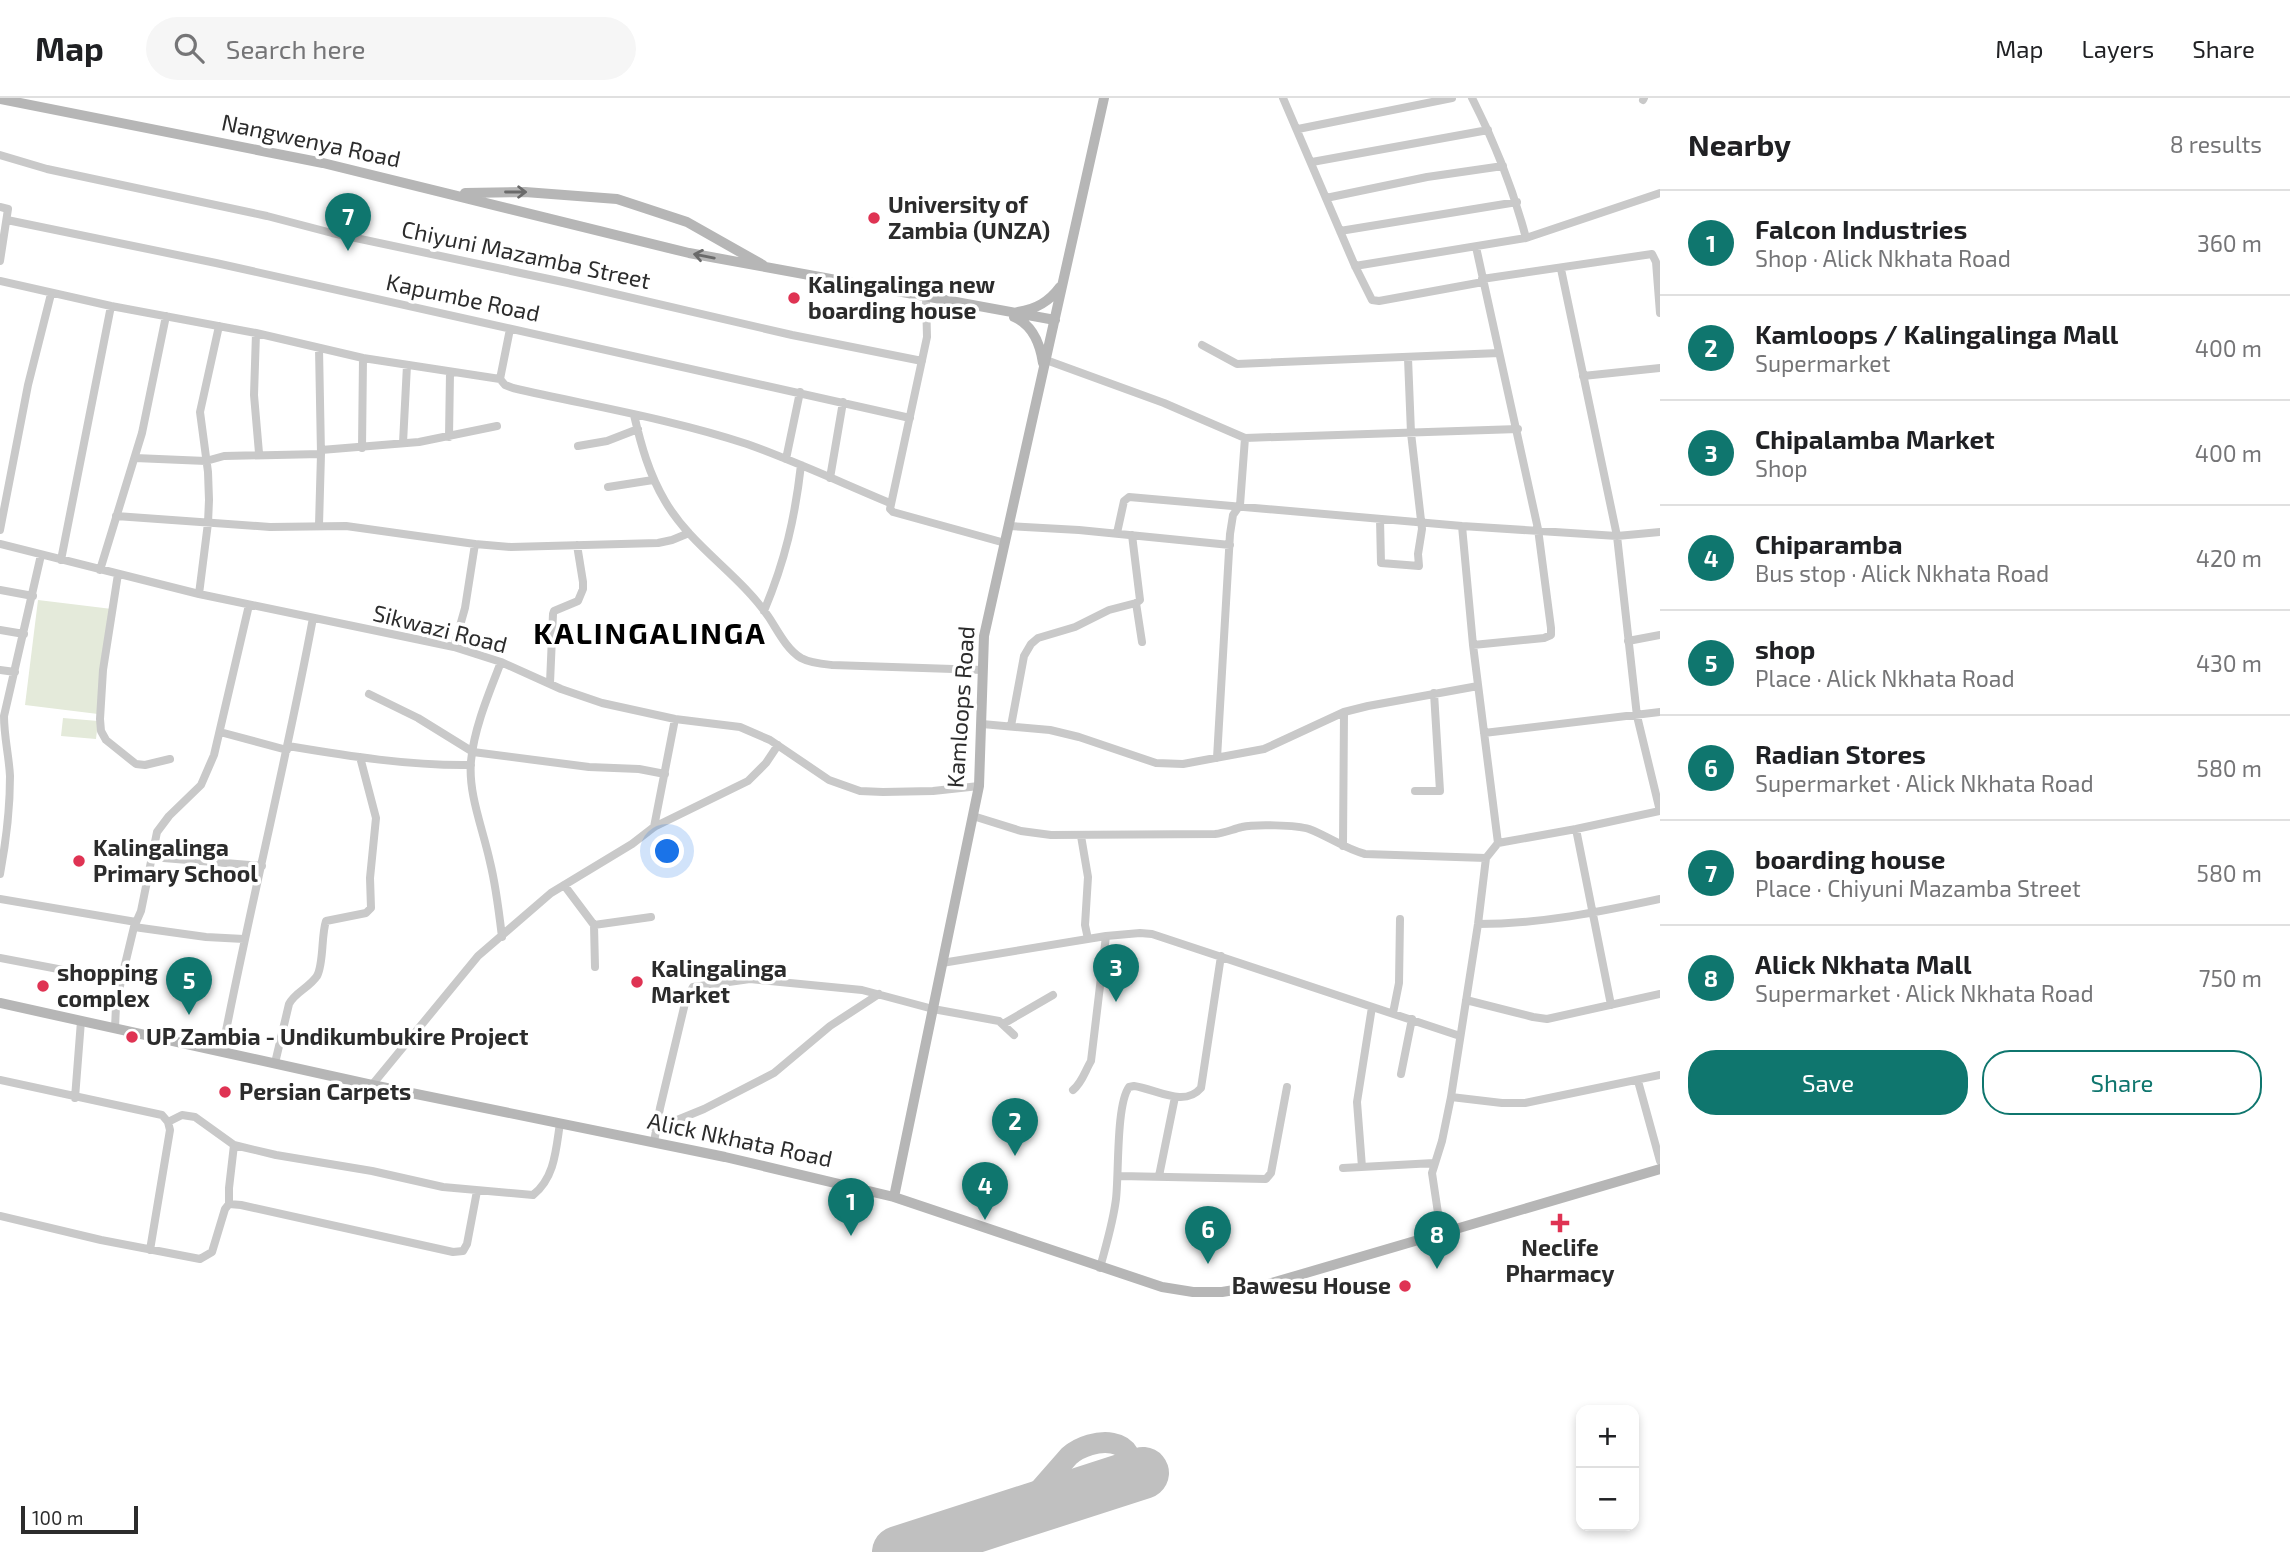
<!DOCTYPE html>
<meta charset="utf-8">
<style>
body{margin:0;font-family:"Exo 2",sans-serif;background:#f6f6f6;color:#202124}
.controls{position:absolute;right:21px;bottom:21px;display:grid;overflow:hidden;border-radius:14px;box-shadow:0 4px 10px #0003}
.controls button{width:63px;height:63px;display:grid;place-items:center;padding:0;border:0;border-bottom:2px solid #e0e0e0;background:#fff;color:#202124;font:35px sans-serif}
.scale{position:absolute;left:21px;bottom:18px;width:117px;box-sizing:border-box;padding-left:7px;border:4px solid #2c2c2c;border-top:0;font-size:19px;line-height:24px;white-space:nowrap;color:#2c2c2c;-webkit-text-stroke:5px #fff;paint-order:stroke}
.you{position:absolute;left:668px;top:754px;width:24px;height:24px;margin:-18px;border:5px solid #fff;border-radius:50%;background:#1a73e8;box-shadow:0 0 0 10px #1a73e833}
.badge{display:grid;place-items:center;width:46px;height:46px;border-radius:50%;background:#0f766e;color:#fff;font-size:23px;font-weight:700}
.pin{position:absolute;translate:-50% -58px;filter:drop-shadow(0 2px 4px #0008)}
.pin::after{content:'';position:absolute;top:37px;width:24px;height:21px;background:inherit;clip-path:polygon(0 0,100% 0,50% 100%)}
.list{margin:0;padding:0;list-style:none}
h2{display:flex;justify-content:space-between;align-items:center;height:91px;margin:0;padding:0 28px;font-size:30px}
h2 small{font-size:23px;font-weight:400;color:#757577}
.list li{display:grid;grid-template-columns:46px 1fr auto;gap:21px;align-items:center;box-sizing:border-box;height:105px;padding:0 28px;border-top:2px solid #e0e0e0}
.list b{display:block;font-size:26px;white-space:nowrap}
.list p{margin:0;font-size:23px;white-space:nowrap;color:#757577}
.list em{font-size:23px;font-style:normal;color:#757577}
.actions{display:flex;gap:14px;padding:21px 28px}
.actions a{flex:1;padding:16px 0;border:2px solid #0f766e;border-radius:28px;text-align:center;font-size:24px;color:#0f766e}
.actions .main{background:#0f766e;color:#fff}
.icon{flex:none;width:38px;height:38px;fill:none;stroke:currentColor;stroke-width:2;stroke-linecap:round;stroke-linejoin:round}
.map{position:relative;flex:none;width:1660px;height:1454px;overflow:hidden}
header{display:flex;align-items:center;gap:42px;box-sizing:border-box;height:98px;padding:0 35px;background:#fff;border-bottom:2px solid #e0e0e0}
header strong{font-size:33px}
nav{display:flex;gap:38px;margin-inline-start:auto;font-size:24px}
.search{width:490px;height:63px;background:#f6f6f6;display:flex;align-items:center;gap:18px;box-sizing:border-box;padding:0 24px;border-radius:38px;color:#757577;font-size:26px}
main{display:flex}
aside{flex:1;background:#fff}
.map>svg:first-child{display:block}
</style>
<header>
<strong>Map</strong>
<div class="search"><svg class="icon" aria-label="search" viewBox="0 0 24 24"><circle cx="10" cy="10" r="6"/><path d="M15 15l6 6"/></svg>Search here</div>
<nav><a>Map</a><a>Layers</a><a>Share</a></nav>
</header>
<main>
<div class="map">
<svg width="1660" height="1454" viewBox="0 0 1660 1454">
<rect width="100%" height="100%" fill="#fff"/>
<path fill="#e4eada" d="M38 502 112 511 98 616 25 607Z
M63 620 98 623 96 641 61 638Z"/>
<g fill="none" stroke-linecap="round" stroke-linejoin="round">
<path stroke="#c0c0c0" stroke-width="21" d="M1019 1415 1069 1358C1092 1338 1142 1337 1128 1379"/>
<path stroke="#c0c0c0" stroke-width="52" d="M898 1454 1143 1375"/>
<path stroke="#c9c9c9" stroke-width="8" d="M1283 0 1355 168 1372 202 1379 203 1483 184
M1472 0C1495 45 1513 91 1526 140
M1643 2 1644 0
M1298 31 1452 0
M0 57 47 71 267 118 332 135 568 185 792 237 922 263
M1312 64 1488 32
M1326 100 1427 79 1503 68
M0 109 8 111 0 163
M7 122 216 165 910 320
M1340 133 1517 104
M1355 168 1526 140 1660 95
M1561 171 1617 438 1637 618 1660 713
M1482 181 1652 156 1656 164 1660 215
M0 183 111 208 256 235 363 260 500 281 505 287 513 290C591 308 671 321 747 346 795 363 842 385 890 405
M926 200 927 239 890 411 893 414 1005 445
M256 235 254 297 259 355
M1202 247 1237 266 1499 255
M319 250 321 356 319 427
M1046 262 1164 305 1245 340 1240 407 1233 417 1230 436 1217 660
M1583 278 1660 270
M500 281 510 231
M634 317C641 347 649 376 665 403 691 448 738 475 768 518 777 531 786 551 801 560 810 565 822 566 832 567L983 572
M449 339 450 275
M1245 340 1518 331
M403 345 407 267
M578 348 607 343 638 331
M362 350 363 260
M321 352 419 344 497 328
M135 360 206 363 224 358 321 356
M786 361 800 294
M830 380 843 304
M608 389 653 382
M116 418 270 429 346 428 475 446 511 449 658 445 672 442 689 435
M1380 421 1381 465 1419 468 1418 456 1422 431 1411 335 1408 260
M1009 428 1079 432 1230 447
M0 432 28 287 51 196
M1117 435 1124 403 1129 399 1462 428 1617 438 1660 434
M0 446 199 496 454 549 501 564 561 591 602 605 675 621 740 629 770 642 829 682 860 693 883 694 933 693 979 688
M61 462 111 208
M100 472 142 335 166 218
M118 476 103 572 100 621 101 633 106 642 136 666 145 667 170 661
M0 492 33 498
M199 496 208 425 209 402 208 374 200 314 219 228
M1136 505 1142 544
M764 513C785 463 795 420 801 367
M0 532 24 536
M1628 543 1660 537
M1473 547 1544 540 1551 537V530L1538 431 1476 149
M454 549 465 510 475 446
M501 564C489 595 474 630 471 663 468 696 483 731 490 764 496 788 499 814 502 839
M0 572 15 574
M550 585 553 516 554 513 578 503 583 491V484L577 447
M369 596 418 620 473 654 589 669 639 671 665 676
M982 626 1050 632 1079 639 1156 665 1183 666 1264 651 1344 614 1368 608 1478 588
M1011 628 1024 558 1031 546 1038 540 1075 529 1109 512 1136 505 1140 502 1132 437
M220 634 287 652
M1484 635 1660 614
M288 648C348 658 410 668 471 667
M1415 693H1440L1434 595
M973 718 1021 733 1051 737 1215 736C1225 735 1233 731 1242 729 1254 726 1297 727 1309 731 1328 738 1345 751 1365 756L1486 760
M654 729 675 621
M1576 731 1611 907
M1081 738 1088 779 1085 827 1088 841
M1498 745 1576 731 1660 713
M1343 748 1344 614
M151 759 262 768
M0 776C6 744 10 711 10 678 9 658 4 639 4 618L41 457
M564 787 594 827 595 869
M0 801 136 824
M1478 826C1540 826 1600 814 1660 801
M594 827 651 819
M134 829 206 839 244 841
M0 860 121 883
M942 865 1106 838 1140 835 1152 836 1460 938
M1466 902 1533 919 1547 921 1660 896
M1393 915 1399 885 1400 821
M1003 926 1053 897
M115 930 116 908 121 883 134 829 141 813 157 734 169 718 201 687 214 657 249 507
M222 953C250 808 286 665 313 520
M275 965 289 906C295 894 309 890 317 878 324 865 321 838 326 823L366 815 371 810 370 780 376 720 360 659
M1401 976 1412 921
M0 982 162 1017 168 1024 170 1032 150 1152
M1638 983 1660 1063
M372 987 478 858 551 795 632 746 654 729 748 683 766 665 778 647
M1073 992C1082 985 1085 973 1091 963L1106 838
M1451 999 1502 1005H1525L1660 977
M75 1000 81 923
M168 1024 182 1017 195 1019 234 1047
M655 1031 704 1011 774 975 830 928 879 896
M654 1044 660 1010 686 901 693 889 750 881 862 892 933 911 999 923 1014 937
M1362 1069 1357 1004 1372 909
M1343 1070 1434 1065
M1119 1078 1266 1081 1271 1075 1287 989
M1159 1078 1175 999
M229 1106V1090L234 1047 276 1057 372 1073 443 1089 533 1097C555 1080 556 1051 560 1025
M0 1118 101 1142 200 1161 212 1154 225 1111 229 1106 241 1107 453 1154 463 1153 467 1146 477 1093
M1441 1135 1432 1075 1442 1043 1451 999 1478 826 1486 760 1498 745 1473 547 1462 428
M1100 1170C1106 1147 1113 1125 1116 1101 1119 1076 1116 1007 1129 989L1134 988C1156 991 1184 1010 1201 990L1221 858"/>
<path stroke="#b6b6b6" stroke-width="10" d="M0 1 323 65 689 155 1055 222
M465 95 525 94 617 101 687 124 763 167
M1018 214C1036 211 1049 204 1060 189
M1014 219C1033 227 1040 245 1043 265
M0 905 372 987 725 1059 894 1099 1162 1189 1193 1194H1222L1265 1187 1660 1071
M894 1099 979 688 984 538 1104 0"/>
</g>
<defs><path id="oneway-shaft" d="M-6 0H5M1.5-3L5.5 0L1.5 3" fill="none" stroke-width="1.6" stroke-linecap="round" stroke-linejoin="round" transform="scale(1.75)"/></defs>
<g stroke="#6a6a6a">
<use href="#oneway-shaft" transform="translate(516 94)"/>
<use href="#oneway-shaft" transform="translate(704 158) rotate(-169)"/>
</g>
<g fill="#df3353" stroke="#fff" stroke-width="2.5">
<circle cx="874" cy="120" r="7"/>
<circle cx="794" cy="200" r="7"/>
<circle cx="79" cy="763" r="7"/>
<circle cx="637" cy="884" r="7"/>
<circle cx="43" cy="888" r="7"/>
<circle cx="132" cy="939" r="7"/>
<circle cx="225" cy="994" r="7"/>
<path d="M1556.5 1114.5h7v7h7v7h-7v7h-7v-7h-7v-7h7z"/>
<circle cx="1405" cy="1188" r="7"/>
</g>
<g text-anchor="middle" stroke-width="7" stroke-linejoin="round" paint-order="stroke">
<g font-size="23" fill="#2c2c2c" stroke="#fff">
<text transform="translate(311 43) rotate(12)" y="8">Nangwenya Road</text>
<text transform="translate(526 157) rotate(12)" y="8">Chiyuni Mazamba Street</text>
<text transform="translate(463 200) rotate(12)" y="8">Kapumbe Road</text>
<text transform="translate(440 531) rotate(14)" y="8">Sikwazi Road</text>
<text transform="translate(961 609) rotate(-86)" y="8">Kamloops Road</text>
<text transform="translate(740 1042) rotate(12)" y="8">Alick Nkhata Road</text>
</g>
<g font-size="23" font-weight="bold" fill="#2c2c2c" stroke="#fff" text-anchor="start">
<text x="888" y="115">University of<tspan x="888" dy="26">Zambia (UNZA)</tspan></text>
<text x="808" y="195">Kalingalinga new<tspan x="808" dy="26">boarding house</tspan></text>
<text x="93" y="758">Kalingalinga<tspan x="93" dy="26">Primary School</tspan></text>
<text x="651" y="879">Kalingalinga<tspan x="651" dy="26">Market</tspan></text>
<text x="57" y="883">shopping<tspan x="57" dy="26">complex</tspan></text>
<text x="146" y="947">UP Zambia - Undikumbukire Project</text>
<text x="239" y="1002">Persian Carpets</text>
<text x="1560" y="1158" text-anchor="middle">Neclife<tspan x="1560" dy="26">Pharmacy</tspan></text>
<text x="1391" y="1196" text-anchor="end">Bawesu House</text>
</g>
<g font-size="30" font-weight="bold" letter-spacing="2" fill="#000" stroke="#fff">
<text x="650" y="546">KALINGALINGA</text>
</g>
</g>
</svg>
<div class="controls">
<button>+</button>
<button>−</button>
</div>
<div class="scale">100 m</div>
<div class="you"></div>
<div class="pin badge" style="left:851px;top:1138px">1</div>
<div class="pin badge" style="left:1015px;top:1058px">2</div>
<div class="pin badge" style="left:1116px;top:904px">3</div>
<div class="pin badge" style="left:985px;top:1122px">4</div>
<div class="pin badge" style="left:189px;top:917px">5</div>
<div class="pin badge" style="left:1208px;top:1166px">6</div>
<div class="pin badge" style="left:348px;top:153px">7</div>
<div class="pin badge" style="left:1437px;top:1171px">8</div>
</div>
<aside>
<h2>Nearby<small>8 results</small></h2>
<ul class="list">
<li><span class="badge">1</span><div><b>Falcon Industries</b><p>Shop · Alick Nkhata Road</p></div><em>360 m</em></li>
<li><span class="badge">2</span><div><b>Kamloops / Kalingalinga Mall</b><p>Supermarket</p></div><em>400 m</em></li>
<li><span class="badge">3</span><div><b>Chipalamba Market</b><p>Shop</p></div><em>400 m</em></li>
<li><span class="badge">4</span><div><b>Chiparamba</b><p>Bus stop · Alick Nkhata Road</p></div><em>420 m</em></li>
<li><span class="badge">5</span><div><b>shop</b><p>Place · Alick Nkhata Road</p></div><em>430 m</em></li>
<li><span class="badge">6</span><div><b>Radian Stores</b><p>Supermarket · Alick Nkhata Road</p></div><em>580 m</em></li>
<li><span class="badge">7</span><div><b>boarding house</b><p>Place · Chiyuni Mazamba Street</p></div><em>580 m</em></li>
<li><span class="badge">8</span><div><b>Alick Nkhata Mall</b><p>Supermarket · Alick Nkhata Road</p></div><em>750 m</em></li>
</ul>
<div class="actions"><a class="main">Save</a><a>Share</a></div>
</aside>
</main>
